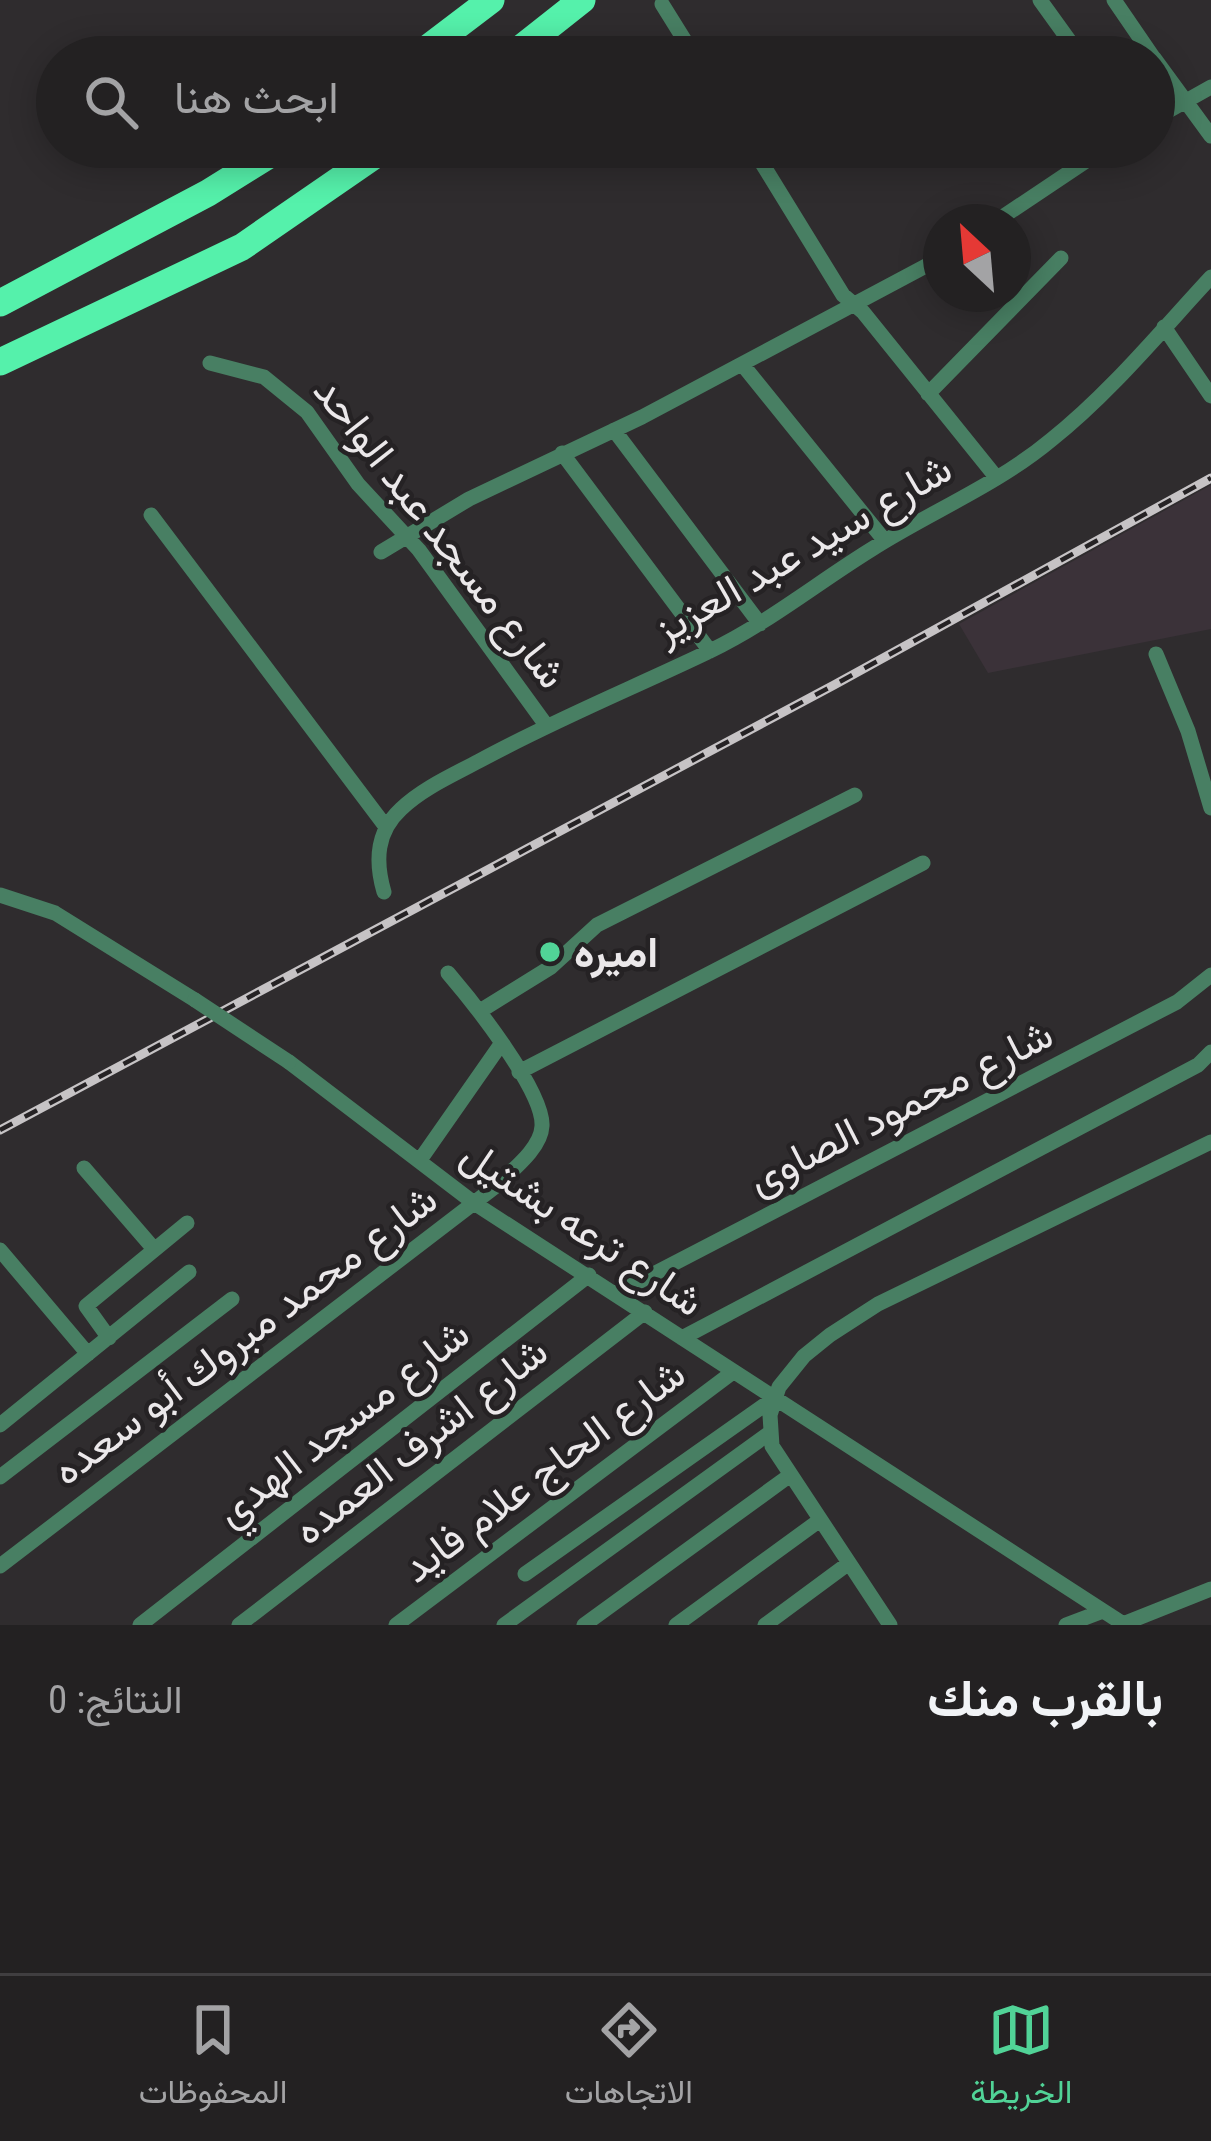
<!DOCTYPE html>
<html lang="ar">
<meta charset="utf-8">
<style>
body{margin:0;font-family:"Roboto Condensed",Vazirmatn,sans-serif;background:#2f2e2f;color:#f1f3f6;direction:rtl}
.compass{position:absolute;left:923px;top:204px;width:108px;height:108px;border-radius:50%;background:#232122;box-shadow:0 6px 30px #0003;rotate:334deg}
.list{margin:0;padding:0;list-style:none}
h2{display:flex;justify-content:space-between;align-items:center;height:156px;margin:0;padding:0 48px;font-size:51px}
h2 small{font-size:39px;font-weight:400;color:#a3a3a5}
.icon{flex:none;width:66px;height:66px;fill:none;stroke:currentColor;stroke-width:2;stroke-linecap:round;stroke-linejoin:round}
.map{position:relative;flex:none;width:1211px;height:1625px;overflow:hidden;direction:ltr}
.search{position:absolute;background:#232122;box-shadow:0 6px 30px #0003;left:36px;right:36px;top:36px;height:132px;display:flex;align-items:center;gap:30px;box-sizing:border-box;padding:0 42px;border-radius:66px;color:#a3a3a5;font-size:45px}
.sheet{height:348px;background:#232122}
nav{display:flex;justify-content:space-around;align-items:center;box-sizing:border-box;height:168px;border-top:3px solid #403e40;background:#232122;font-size:33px;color:#a3a3a5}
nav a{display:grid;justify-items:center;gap:6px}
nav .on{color:#51d397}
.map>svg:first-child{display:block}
</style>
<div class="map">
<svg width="1211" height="1625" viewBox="0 0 1211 1625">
<rect width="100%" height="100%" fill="#2f2c2e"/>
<path fill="#3b3239" d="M1211 485V629L988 673 959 624Z"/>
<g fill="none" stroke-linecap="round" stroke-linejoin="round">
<path stroke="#487f63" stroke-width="15" d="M1040 0 1081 57
M1114 0 1153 57
M662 4 695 57
M1154 58 1211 136
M1154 119 1211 87
M752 147 843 295 863 312 996 477
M995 222 1107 147
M1164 327 1211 396
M210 363 264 377 307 412 358 484 419 550 546 725
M742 364 885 541
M928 394 1061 258
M614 430 760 624
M562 453 710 651
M151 515 386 827
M381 552 469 499 642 417 941 258
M1156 654 1188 731 1211 808
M384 892C375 861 376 832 401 809 423 788 453 775 479 761 554 720 633 688 710 651 768 623 817 583 872 549 930 512 997 485 1051 440 1110 393 1160 332 1211 277
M0 895 55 913 195 1000
M480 1011 551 967 597 925 855 795
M289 1062 474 1203 1125 1625
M519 1072 923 863
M420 1160 501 1044
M84 1168 154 1249
M0 1250 88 1354
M617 1293 1177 1002 1211 975
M109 1338 86 1306 187 1223
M682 1338 1198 1065 1211 1052
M0 1425 189 1272
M0 1477 232 1299
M0 1566 496 1186C511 1171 541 1149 542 1126 544 1091 472 1001 448 973
M525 1574 773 1399
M1123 1624 1211 1589
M140 1625 589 1275
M239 1625 645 1312
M396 1625 733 1372
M504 1625 768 1434
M584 1625 789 1476
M676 1625 820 1520
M765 1625 849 1563
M890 1625 772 1446 770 1415 779 1387 804 1356 830 1335 878 1304 1211 1142
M1066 1625 1103 1611"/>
<path stroke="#55f1ab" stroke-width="27" d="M416 57 491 0
M510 57 582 0
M0 303 208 193 282 147
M0 362 242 247 387 147"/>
<defs>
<path id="rail" d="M0 1130 834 685 1211 478"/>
</defs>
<use href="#rail" stroke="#c6c3c5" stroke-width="9"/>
<use href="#rail" stroke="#252224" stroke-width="4.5" stroke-dasharray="14" stroke-linecap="butt"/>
<path stroke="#487f63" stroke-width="15" d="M195 1000 289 1062"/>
</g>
<circle fill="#51d397" stroke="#252224" stroke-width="4.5" cx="550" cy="952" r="12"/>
<g text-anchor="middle" stroke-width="9" stroke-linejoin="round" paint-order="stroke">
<g font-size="42" fill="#ebe8ea" stroke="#252224">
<text transform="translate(441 532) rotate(52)" y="15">شارع مسجد عبد الواحد</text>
<text transform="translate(802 548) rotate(-30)" y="15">شارع سيد عبد العزيز</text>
<text transform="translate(900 1106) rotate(-27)" y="15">شارع محمود الصاوى</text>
<text transform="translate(583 1227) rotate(34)" y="15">شارع ترعه بشتيل</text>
<text transform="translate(244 1334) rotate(-37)" y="15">شارع محمد مبروك أبو سعده</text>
<text transform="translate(342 1422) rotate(-38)" y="15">شارع مسجد الهدي</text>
<text transform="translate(420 1440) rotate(-38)" y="15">شارع اشرف العمده</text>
<text transform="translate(543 1470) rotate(-37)" y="15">شارع الحاج علام فايد</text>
</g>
<g font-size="42" font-weight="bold" fill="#ebe8ea" stroke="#252224" text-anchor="start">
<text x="574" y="967">اميره</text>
</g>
</g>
</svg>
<svg class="compass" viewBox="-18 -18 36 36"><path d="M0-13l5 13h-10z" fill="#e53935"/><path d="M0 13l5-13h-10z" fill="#a3a3a5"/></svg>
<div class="search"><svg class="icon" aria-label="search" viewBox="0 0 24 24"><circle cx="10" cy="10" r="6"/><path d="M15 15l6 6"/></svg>ابحث هنا</div>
</div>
<section class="sheet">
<h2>بالقرب منك<small>النتائج: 0</small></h2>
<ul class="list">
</ul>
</section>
<nav>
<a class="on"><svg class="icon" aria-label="map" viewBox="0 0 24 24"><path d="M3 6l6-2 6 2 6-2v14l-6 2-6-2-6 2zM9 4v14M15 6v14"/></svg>الخريطة</a>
<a><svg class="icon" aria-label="directions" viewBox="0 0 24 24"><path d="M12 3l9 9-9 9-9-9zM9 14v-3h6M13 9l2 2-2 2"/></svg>الاتجاهات</a>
<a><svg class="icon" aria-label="saved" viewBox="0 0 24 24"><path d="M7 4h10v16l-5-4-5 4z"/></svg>المحفوظات</a>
</nav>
